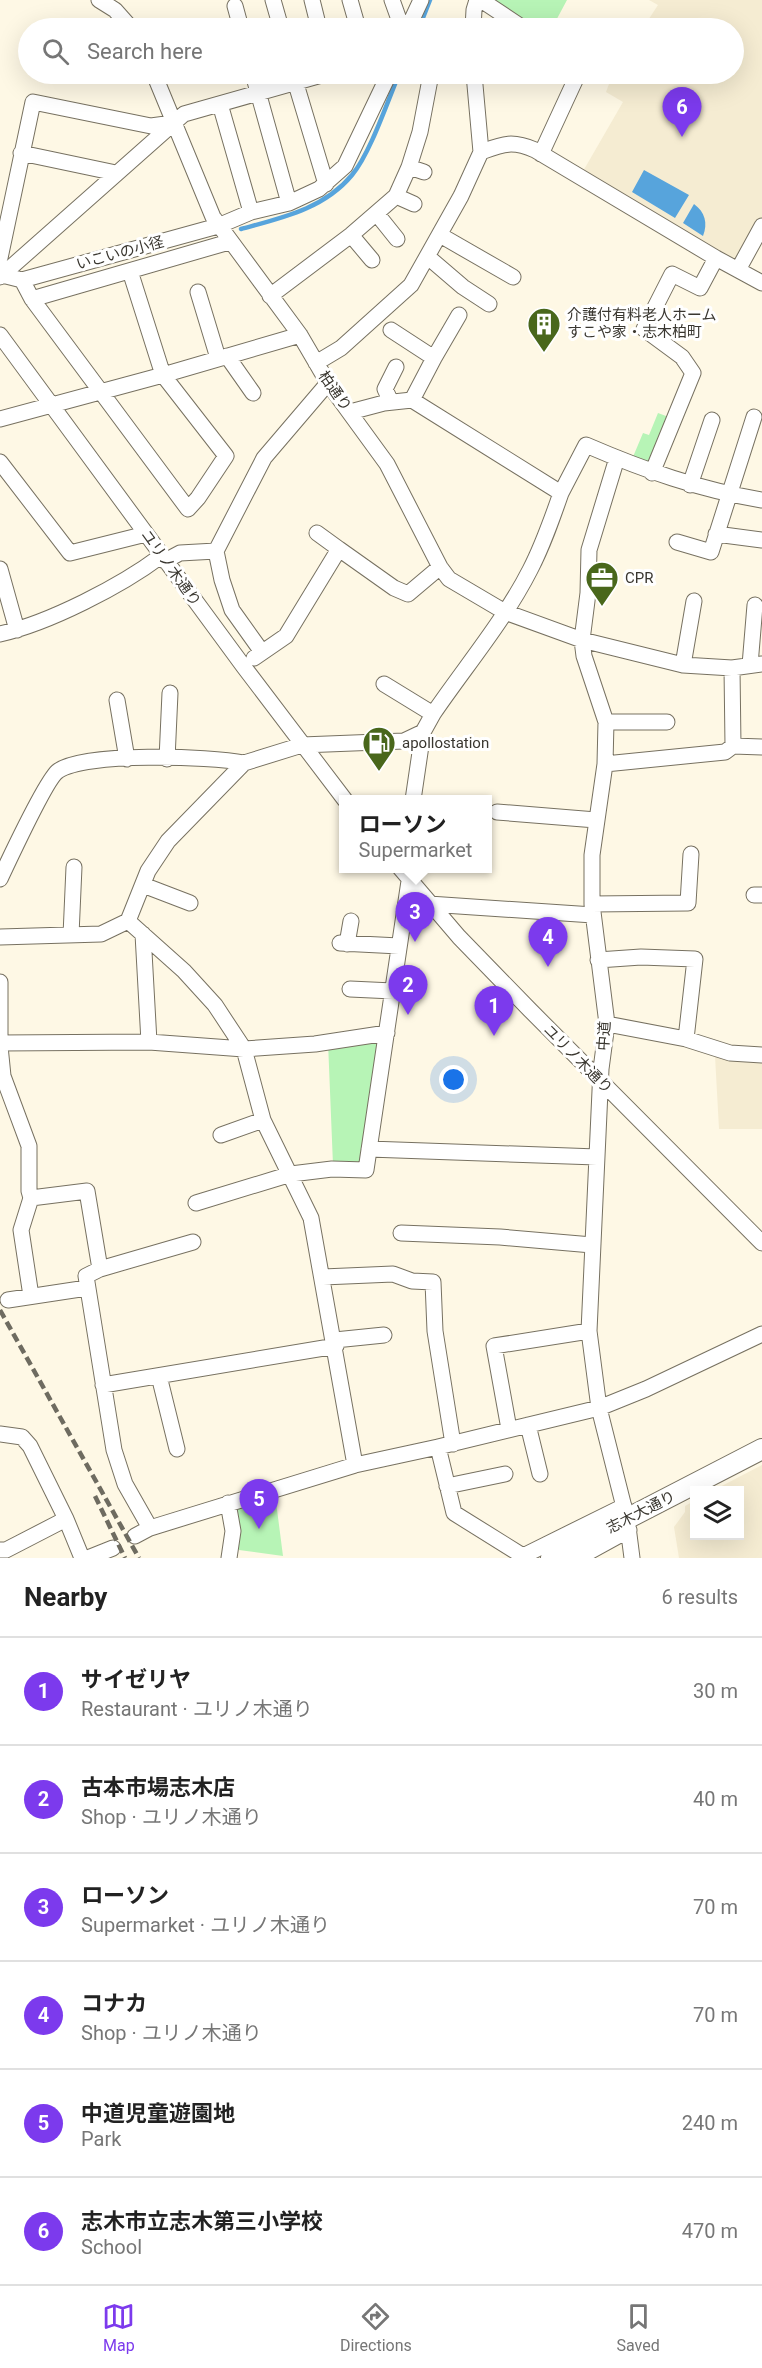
<!DOCTYPE html>
<meta charset="utf-8">
<style>
body{margin:0;font-family:Roboto,"Noto Sans JP",sans-serif;background:#f2f2f2;color:#222}
.controls{position:absolute;right:18px;bottom:18px;display:grid;overflow:hidden;border-radius:0px;box-shadow:0 6px 24px #0002}
.controls button{width:54px;height:54px;display:grid;place-items:center;padding:0;border:0;border-bottom:2px solid #e0e0e0;background:#fff;color:#222;font:30px sans-serif}
.you{position:absolute;left:454px;top:1080px;width:21px;height:21px;margin:-15px;border:4px solid #fff;border-radius:50%;background:#1a73e8;box-shadow:0 0 0 9px #1a73e833}
.badge{display:grid;place-items:center;width:39px;height:39px;border-radius:50%;background:#7c3aed;color:#fff;font-size:20px;font-weight:700}
.pin{position:absolute;translate:-50% -50px;filter:drop-shadow(0 2px 3px #0008)}
.pin::after{content:'';position:absolute;top:32px;width:21px;height:18px;background:inherit;clip-path:polygon(0 0,100% 0,50% 100%)}
.popup{position:absolute;left:339px;top:795px;width:153px;height:78px;box-sizing:border-box;display:grid;place-content:center;border-radius:0px;background:#fff;filter:drop-shadow(0 2px 4px #0005);font-size:20px;white-space:nowrap;color:#767676}
.popup b{font-size:22px;color:#222}
.popup::after{content:'';position:absolute;left:50%;top:100%;margin-left:-12px;border:12px solid transparent;border-top-color:#fff}
.list{margin:0;padding:0;list-style:none}
h2{display:flex;justify-content:space-between;align-items:center;height:78px;margin:0;padding:0 24px;font-size:26px}
h2 small{font-size:20px;font-weight:400;color:#767676}
.list li{display:grid;grid-template-columns:39px 1fr auto;gap:18px;align-items:center;box-sizing:border-box;height:108px;padding:0 24px;border-top:2px solid #e0e0e0}
.list b{display:block;font-size:22px;white-space:nowrap}
.list p{margin:0;font-size:20px;white-space:nowrap;color:#767676}
.list em{font-size:20px;font-style:normal;color:#767676}
.icon{flex:none;width:33px;height:33px;fill:none;stroke:currentColor;stroke-width:2;stroke-linecap:round;stroke-linejoin:round}
.map{position:relative;flex:none;width:762px;height:1558px;overflow:hidden}
.search{position:absolute;background:#fff;box-shadow:0 6px 24px #0002;left:18px;right:18px;top:18px;height:66px;display:flex;align-items:center;gap:15px;box-sizing:border-box;padding:0 21px;border-radius:33px;color:#767676;font-size:22px}
.sheet{height:726px;background:#fff}
nav{display:flex;justify-content:space-around;align-items:center;box-sizing:border-box;height:84px;border-top:2px solid #e0e0e0;background:#fff;font-size:16px;color:#767676}
nav a{display:grid;justify-items:center;gap:3px}
nav .on{color:#7c3aed}
.map>svg:first-child{display:block}
</style>
<div class="map">
<svg width="762" height="1558" viewBox="0 0 762 1558">
<rect width="100%" height="100%" fill="#fef8e5"/>
<path fill="#f5ecd2" d="M649 0H762V218L738 263 582 173 623 102 606 92 609 84 593 74 612 75 614 74H734V28H643L658 5Z
M715 1056 762 1059V1129H719Z
M762 1465V1558H679L674 1527 685 1512V1506L694 1501V1536H740V1490H714Z"/>
<path fill="#b7f4b6" d="M492 0H567L552 28H532Z
M658 413 674 419 652 473 630 464 643 433 649 435Z
M387 1033 361 1164 333 1165 328 1042Z
M275 1494 283 1556 239 1550 238 1507Z"/>
<path fill="#57a4dc" d="M644 170 689 195 675 218 632 192Z
M694 204C705 212 708 223 703 236L683 223Z"/>
<g fill="none" stroke-linecap="round" stroke-linejoin="round">
<path stroke="#57a4dc" stroke-width="4.5" d="M419 28 430 0
M241 229C281 218 324 209 352 175 370 154 388 100 399 74"/>
<defs>
<path id="minor" d="M99 0 115 10 131 28
M273 0 281 28
M312 0 319 28
M350 0 358 28
M392 0 402 28
M481 0 523 28
M235 6 241 28
M408 28 421 0
M473 28 474 10 477 0
M154 74 213 217 300 335 328 383 387 464 440 567 449 579 505 612 582 640 683 665 732 668 762 664
M253 74 289 203
M293 74 326 184
M474 74 481 152
M220 104 251 212
M21 153 116 173
M541 154 578 74
M409 167 424 172
M396 196 414 204
M377 214 397 239
M351 235 372 260
M440 235 513 277
M428 257 463 287 489 304
M0 258 33 102 151 126 173 123
M738 270 762 226
M0 271 2 275 22 280 32 299 188 509 198 498 226 456 163 375 130 271
M0 277 184 114 325 74
M22 280 218 226 251 212 289 203 319 189 345 166 389 74
M198 292 218 358
M270 296 351 235 396 196 409 167 420 132 431 74
M32 299 229 242
M391 330 434 358 412 400
M0 335 244 667 345 800
M227 356 253 393
M434 358 459 315
M316 363 341 348 411 285 461 196 481 152C503 144 512 140 535 150L716 258 762 283
M391 402 385 389 396 367
M350 412 384 403 412 400 561 493 586 445C644 470 700 490 762 500
M0 419 163 375 300 335
M617 458 589 550 588 593 582 640 584 656 606 722 605 764 592 855V904L607 1024 601 1069 589 1331 599 1408 627 1519 632 1558
M0 462 70 553 146 534
M652 473 693 373 682 357 644 329 672 274 700 288 716 258
M690 485 712 420
M716 534 762 540
M677 542 711 552 754 417
M339 549 394 588 408 594 440 567
M165 561 180 553 216 551
M0 569 17 630
M0 634C49 623 121 586 161 556
M262 652 232 610 222 580 216 551 264 458 328 383
M254 658 286 636 339 549 317 533
M683 665 694 601
M750 665 755 605
M732 668 733 746 762 747
M384 684 433 714
M117 700 127 759
M606 722H667
M167 759 170 693
M605 764 725 752 733 746
M413 800 423 732
M497 812 596 820
M400 868 459 937 530 1010 762 1243
M0 879C8 862 47 778 58 771 84 752 210 756 244 763
M143 885 190 903
M754 895H762
M429 904 593 915
M592 904 688 903 691 854
M128 921 184 971 215 1005 244 1049 263 1120 311 1218 355 1465
M143 934 149 1042
M71 935 74 867
M0 937 101 934 128 921 148 871 168 841 244 763 302 745 404 741 423 732 433 714C465 667 504 621 530 570 543 545 552 519 561 493
M340 943 399 946
M347 944 351 921
M598 960 641 957 695 959 686 1039
M0 982V1036
M350 989 393 991
M607 1024 686 1039 730 1053 762 1055
M0 1043 149 1042 244 1049 315 1044 387 1033
M0 1046 3 1076 29 1146V1191L31 1198 21 1230 31 1296
M221 1135 263 1120
M369 1149 597 1157
M31 1198 87 1191 100 1269 86 1276 114 1450 125 1484 150 1528
M196 1203 291 1174 332 1169 366 1170 409 881
M401 1233 500 1237 592 1245
M100 1269 193 1242
M323 1277 393 1274 412 1281 433 1282 435 1331 453 1444
M8 1300 87 1288
M335 1340 384 1335
M159 1376 177 1449
M103 1385 336 1346
M528 1425 540 1474
M509 1429 494 1346 589 1331
M0 1434 22 1437 30 1446 66 1519 82 1558
M438 1447 454 1513 523 1556
M447 1486 505 1474
M228 1503 233 1531 229 1558
M135 1536 150 1528 355 1465 438 1447 599 1408 646 1389 762 1334
M0 1550H6L66 1519
M88 1558 113 1548
M519 1558 624 1506
M578 1558 629 1530"/>
<path id="major" d="M551 1558 762 1449"/>
</defs>
<use href="#minor" stroke="#777161" stroke-width="17"/>
<use href="#major" stroke="#777161" stroke-width="22"/>
<use href="#minor" stroke="#fff" stroke-width="15"/>
<use href="#major" stroke="#fff" stroke-width="20"/>
<path stroke="#6e6b60" stroke-width="4.5" stroke-dasharray="9 4.5" stroke-linecap="butt" d="M0 1310 139 1558
M95 1496 125 1558"/>
</g>
<defs>
<symbol id="building-pin" viewBox="-11 -11 22 30"><path d="M0 17L-7.5 6A9.5 9.5 0 1 1 7.5 6Z" fill="#49671b" stroke="#fff"/><path d="M-4-6H4V6H1V3H-1V6H-4ZM-2.5-4.3h1.7v1.8h-1.7ZM.8-4.3h1.7v1.8H.8ZM-2.5-1h1.7V.8h-1.7ZM.8-1h1.7V.8H.8Z" fill="#fff"/></symbol>
<symbol id="office-pin" viewBox="-11 -11 22 30"><path d="M0 17L-7.5 6A9.5 9.5 0 1 1 7.5 6Z" fill="#49671b" stroke="#fff"/><path d="M-6-3h4V-5.5h4V-3h4V5H-6ZM-1-4.5V-3h2v-1.5ZM-6 0V1H6V0Z" fill="#fff"/></symbol>
<symbol id="fuel-pin" viewBox="-11 -11 22 30"><path d="M0 17L-7.5 6A9.5 9.5 0 1 1 7.5 6Z" fill="#49671b" stroke="#fff"/><path d="M-5.5-6h7V0h2V4h1.3V-2.5L3-4.5l.8-.8L6-3V5H2.5V1h-1V6h-7ZM-4.2-4.7v3.2H.2V-4.7Z" fill="#fff"/></symbol>
</defs>
<g fill-rule="evenodd">
<use href="#building-pin" x="525" y="305" width="38" height="52"/>
<use href="#office-pin" x="583" y="559" width="38" height="52"/>
<use href="#fuel-pin" x="360" y="724" width="38" height="52"/>
</g>
<g text-anchor="middle" stroke-width="6" stroke-linejoin="round" paint-order="stroke">
<g font-size="15" fill="#3a3730" stroke="#fff">
<text transform="translate(120 253) rotate(-15)" y="5">いこいの小径</text>
<text transform="translate(335 391) rotate(55)" y="5">柏通り</text>
<text transform="translate(171 568) rotate(54)" y="5">ユリノ木通り</text>
<text transform="translate(604 1036) rotate(-86)" y="5">中道</text>
<text transform="translate(578 1059) rotate(45)" y="5">ユリノ木通り</text>
<text transform="translate(641 1512) rotate(-27)" y="5">志木大通り</text>
</g>
<g font-size="15" fill="#3a3730" stroke="#fff" text-anchor="start">
<text x="567" y="320">介護付有料老人ホーム<tspan x="567" dy="17">すこや家・志木柏町</tspan></text>
<text x="625" y="583">CPR</text>
<text x="402" y="748">apollostation</text>
</g>
</g>
</svg>
<div class="controls">
<button><svg class="icon" aria-label="layers" viewBox="0 0 24 24"><path d="M12 4l9 5-9 5-9-5zM3 14l9 5 9-5"/></svg></button>
</div>
<div class="you"></div>
<div class="pin badge" style="left:494px;top:1036px">1</div>
<div class="pin badge" style="left:408px;top:1015px">2</div>
<div class="pin badge" style="left:415px;top:942px">3</div>
<div class="popup"><b>ローソン</b>Supermarket</div>
<div class="pin badge" style="left:548px;top:967px">4</div>
<div class="pin badge" style="left:259px;top:1529px">5</div>
<div class="pin badge" style="left:682px;top:137px">6</div>
<div class="search"><svg class="icon" aria-label="search" viewBox="0 0 24 24"><circle cx="10" cy="10" r="6"/><path d="M15 15l6 6"/></svg>Search here</div>
</div>
<section class="sheet">
<h2>Nearby<small>6 results</small></h2>
<ul class="list">
<li><span class="badge">1</span><div><b>サイゼリヤ</b><p>Restaurant · ユリノ木通り</p></div><em>30 m</em></li>
<li><span class="badge">2</span><div><b>古本市場志木店</b><p>Shop · ユリノ木通り</p></div><em>40 m</em></li>
<li><span class="badge">3</span><div><b>ローソン</b><p>Supermarket · ユリノ木通り</p></div><em>70 m</em></li>
<li><span class="badge">4</span><div><b>コナカ</b><p>Shop · ユリノ木通り</p></div><em>70 m</em></li>
<li><span class="badge">5</span><div><b>中道児童遊園地</b><p>Park</p></div><em>240 m</em></li>
<li><span class="badge">6</span><div><b>志木市立志木第三小学校</b><p>School</p></div><em>470 m</em></li>
</ul>
</section>
<nav>
<a class="on"><svg class="icon" aria-label="map" viewBox="0 0 24 24"><path d="M3 6l6-2 6 2 6-2v14l-6 2-6-2-6 2zM9 4v14M15 6v14"/></svg>Map</a>
<a><svg class="icon" aria-label="directions" viewBox="0 0 24 24"><path d="M12 3l9 9-9 9-9-9zM9 14v-3h6M13 9l2 2-2 2"/></svg>Directions</a>
<a><svg class="icon" aria-label="saved" viewBox="0 0 24 24"><path d="M7 4h10v16l-5-4-5 4z"/></svg>Saved</a>
</nav>
